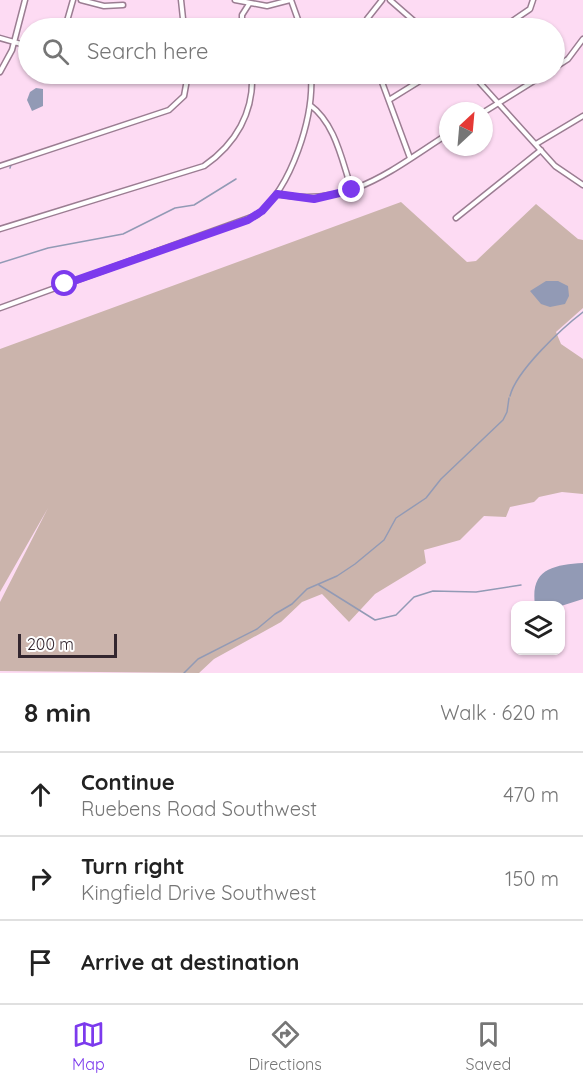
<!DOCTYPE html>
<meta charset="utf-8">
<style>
body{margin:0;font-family:Quicksand,sans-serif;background:#f6f6f6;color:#222}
.controls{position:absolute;right:18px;bottom:18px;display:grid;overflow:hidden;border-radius:12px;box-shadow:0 2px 4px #0004}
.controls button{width:54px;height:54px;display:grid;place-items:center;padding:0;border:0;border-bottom:2px solid #e0e0e0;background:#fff;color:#222;font:30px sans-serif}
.compass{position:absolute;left:439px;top:102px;width:54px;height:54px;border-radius:50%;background:#fff;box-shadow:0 2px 4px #0004;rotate:26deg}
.scale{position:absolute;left:18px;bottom:15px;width:99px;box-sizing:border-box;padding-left:6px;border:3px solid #33262f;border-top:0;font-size:16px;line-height:21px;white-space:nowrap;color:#33262f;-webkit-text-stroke:4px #fff;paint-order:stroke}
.stop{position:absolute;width:18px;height:18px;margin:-14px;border:4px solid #7c3aed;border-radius:50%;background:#fff}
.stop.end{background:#7c3aed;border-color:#fff;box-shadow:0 2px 6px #0008}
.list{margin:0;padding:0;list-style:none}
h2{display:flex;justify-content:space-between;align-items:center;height:78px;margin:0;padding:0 24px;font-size:26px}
h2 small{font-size:20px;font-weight:400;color:#767676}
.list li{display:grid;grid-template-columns:39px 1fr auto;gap:18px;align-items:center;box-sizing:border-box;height:84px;padding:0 24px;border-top:2px solid #e0e0e0}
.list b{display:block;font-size:22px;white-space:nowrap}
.list p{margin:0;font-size:20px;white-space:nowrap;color:#767676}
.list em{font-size:20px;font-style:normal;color:#767676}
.icon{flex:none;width:33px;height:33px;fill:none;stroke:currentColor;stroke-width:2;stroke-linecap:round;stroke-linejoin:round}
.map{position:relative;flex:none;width:583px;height:673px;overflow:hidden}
.search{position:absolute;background:#fff;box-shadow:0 2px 4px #0004;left:18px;right:18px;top:18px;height:66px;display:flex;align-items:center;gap:15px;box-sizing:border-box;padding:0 21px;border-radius:33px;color:#767676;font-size:22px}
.sheet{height:330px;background:#fff}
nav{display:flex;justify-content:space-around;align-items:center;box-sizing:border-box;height:84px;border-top:2px solid #e0e0e0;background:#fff;font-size:16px;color:#767676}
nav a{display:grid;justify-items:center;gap:3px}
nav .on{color:#7c3aed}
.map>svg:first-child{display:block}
</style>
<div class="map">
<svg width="583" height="673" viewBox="0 0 583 673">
<rect width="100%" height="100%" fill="#fddbf3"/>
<path fill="#cbb4ac" d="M401 202 467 262 476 261 536 204 578 239 583 240V308L556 332 561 344 583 359V494L562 492 539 497 534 502 510 507 506 517 484 516 460 540 424 550 426 563 375 594 349 622 322 594 302 602 281 622 214 659 199 673 0 671V602L48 508 0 592V349Z"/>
<path fill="#929ab5" d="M36 88 43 89V106L32 111 27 100 30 92Z
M546 281H558L568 286 569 296 565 304 550 307 541 304 530 291Z
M583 563V599L561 606 535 605C530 569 553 565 583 563Z"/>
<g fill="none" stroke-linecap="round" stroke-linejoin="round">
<path stroke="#929ab5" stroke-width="1.5" d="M10 168 11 165
M0 263 48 248 123 234 175 208 194 205 236 179
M510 396C516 371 562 328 583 312
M319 585 375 620 396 615 414 597 433 591 476 592 521 585
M184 673 198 659 257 629 275 614 292 604 307 589 337 576 355 564 384 540 396 518 426 498 441 479 503 420 507 412 509 398"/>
<defs>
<path id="street" d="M81 0 104 6 123 5
M181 0 184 28
M235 0 267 6 290 0
M291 0 301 28
M390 0 422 28
M65 28 73 0
M242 28V15L249 4
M365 28 367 19 382 0
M502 28 530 9 533 0
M0 38 28 46
M554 68 568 59 583 39
M0 72 12 50 25 0
M379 74 410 158
M472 74 555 166 583 185
M389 100 431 74
M310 105C336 124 342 162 352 190
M484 112 545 74
M536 144 583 116
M0 166 169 110 184 96 188 74
M277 194C349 208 390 171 448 134
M456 218 541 150
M0 229 204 166C236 144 254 112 252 74
M0 308 257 215C292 187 314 117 311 74"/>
</defs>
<use href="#street" stroke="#9b7d92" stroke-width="7"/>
<use href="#street" stroke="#fff" stroke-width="4"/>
</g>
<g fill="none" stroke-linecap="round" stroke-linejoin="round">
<path stroke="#7c3aed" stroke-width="8" d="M65 284 248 220 262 211 277 194 314 199 352 190"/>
</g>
</svg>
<div class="controls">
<button><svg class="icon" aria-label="layers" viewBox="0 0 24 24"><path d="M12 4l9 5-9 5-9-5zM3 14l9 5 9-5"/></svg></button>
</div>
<svg class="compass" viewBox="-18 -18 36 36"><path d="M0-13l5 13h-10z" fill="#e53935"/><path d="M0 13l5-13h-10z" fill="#767676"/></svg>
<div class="scale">200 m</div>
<div class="stop" style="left:65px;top:284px"></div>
<div class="stop end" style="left:352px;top:190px"></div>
<div class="search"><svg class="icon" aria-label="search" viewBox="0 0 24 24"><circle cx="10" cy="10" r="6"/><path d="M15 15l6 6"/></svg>Search here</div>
</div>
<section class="sheet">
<h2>8 min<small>Walk · 620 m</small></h2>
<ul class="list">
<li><svg class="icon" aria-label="ahead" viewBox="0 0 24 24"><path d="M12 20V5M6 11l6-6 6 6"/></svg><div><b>Continue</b><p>Ruebens Road Southwest</p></div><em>470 m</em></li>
<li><svg class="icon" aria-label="right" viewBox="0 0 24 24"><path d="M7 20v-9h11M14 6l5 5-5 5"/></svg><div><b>Turn right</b><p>Kingfield Drive Southwest</p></div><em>150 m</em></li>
<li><svg class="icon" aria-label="arrive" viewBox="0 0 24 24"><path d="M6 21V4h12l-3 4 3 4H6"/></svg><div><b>Arrive at destination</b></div></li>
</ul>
</section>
<nav>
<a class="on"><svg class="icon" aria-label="map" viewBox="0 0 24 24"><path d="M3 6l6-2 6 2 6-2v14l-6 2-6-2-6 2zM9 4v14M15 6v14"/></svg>Map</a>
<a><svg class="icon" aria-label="directions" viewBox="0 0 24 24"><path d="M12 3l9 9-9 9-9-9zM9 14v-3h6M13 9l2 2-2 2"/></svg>Directions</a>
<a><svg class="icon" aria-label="saved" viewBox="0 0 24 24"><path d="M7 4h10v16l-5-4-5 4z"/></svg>Saved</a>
</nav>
